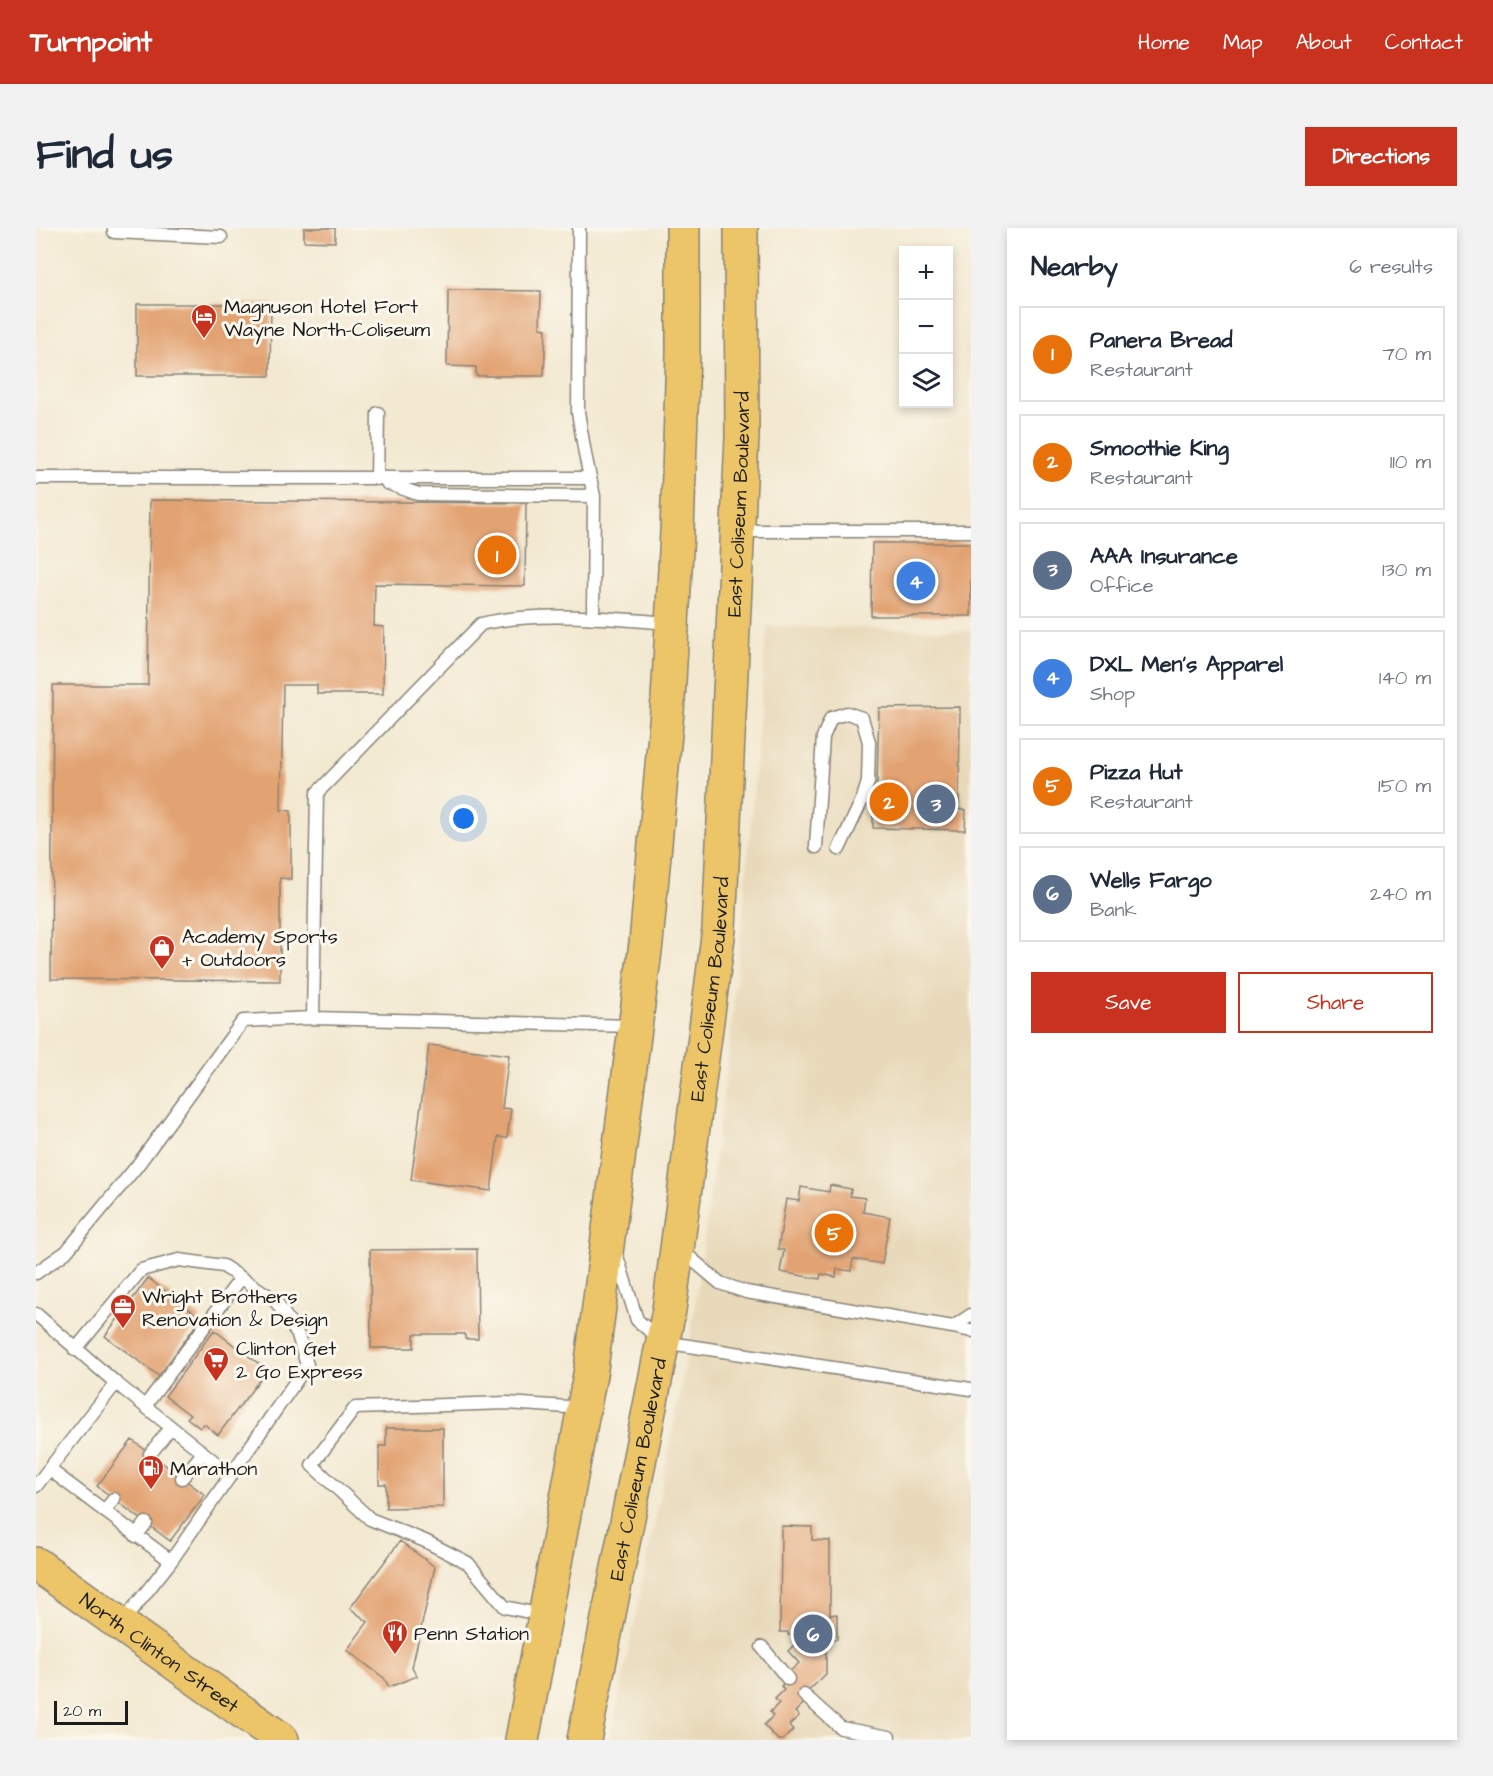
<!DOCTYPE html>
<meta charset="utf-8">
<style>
body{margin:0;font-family:"Architects Daughter",sans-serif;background:#f2f2f3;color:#1f2937}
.controls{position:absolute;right:18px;top:18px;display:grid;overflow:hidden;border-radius:0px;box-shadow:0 3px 9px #0003}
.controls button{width:54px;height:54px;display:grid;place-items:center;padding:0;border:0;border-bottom:2px solid #e0e1e3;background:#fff;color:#1f2937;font:30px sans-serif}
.scale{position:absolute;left:18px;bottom:15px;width:74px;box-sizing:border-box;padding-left:6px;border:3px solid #1c1c1c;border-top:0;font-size:16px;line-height:21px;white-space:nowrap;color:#1c1c1c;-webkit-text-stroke:4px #fbf7ec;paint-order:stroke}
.you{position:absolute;left:428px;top:591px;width:21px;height:21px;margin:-15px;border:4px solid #fff;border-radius:50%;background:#1a73e8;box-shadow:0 0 0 9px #1a73e833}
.badge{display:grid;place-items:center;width:39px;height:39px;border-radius:50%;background:#c8321e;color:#fff;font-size:20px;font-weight:700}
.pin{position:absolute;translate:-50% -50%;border:3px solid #fff;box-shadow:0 2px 6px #0006}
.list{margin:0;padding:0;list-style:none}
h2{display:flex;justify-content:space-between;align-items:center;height:78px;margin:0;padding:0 24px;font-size:26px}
h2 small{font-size:20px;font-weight:400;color:#747a83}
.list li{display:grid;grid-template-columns:39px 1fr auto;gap:18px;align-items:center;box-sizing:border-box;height:96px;margin:0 12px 12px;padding:0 12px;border:2px solid #e0e1e3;border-radius:0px}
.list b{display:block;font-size:22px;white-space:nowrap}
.list p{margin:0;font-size:20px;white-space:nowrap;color:#747a83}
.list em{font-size:20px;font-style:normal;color:#747a83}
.actions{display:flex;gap:12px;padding:18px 24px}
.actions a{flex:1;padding:14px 0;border:2px solid #c8321e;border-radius:0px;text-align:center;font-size:21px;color:#c8321e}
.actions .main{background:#c8321e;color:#fff}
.icon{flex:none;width:33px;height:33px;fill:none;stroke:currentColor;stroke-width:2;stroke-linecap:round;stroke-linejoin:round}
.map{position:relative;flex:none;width:935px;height:1512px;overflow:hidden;border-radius:0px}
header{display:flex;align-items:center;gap:36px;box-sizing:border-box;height:84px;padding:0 30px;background:#c8321e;color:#fff}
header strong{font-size:28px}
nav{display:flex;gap:33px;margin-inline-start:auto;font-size:21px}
.intro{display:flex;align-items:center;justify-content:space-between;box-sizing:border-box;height:144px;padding:0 36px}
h1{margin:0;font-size:42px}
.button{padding:15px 27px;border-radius:0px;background:#c8321e;color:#fff;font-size:21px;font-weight:700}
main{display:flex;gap:36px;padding:0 36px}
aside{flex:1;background:#fff;border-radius:0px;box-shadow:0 3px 9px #0003}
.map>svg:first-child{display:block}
</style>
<header>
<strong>Turnpoint</strong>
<nav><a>Home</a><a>Map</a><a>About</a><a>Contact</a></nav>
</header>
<div class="intro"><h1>Find us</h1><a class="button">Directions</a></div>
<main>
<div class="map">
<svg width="935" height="1512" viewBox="0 0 935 1512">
<rect width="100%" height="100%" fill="#fbf7ec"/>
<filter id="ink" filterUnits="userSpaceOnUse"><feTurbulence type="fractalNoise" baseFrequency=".0167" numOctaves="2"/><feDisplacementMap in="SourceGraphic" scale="12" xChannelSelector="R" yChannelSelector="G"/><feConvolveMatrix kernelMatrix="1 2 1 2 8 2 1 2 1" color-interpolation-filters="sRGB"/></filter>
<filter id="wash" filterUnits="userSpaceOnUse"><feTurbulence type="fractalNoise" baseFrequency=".008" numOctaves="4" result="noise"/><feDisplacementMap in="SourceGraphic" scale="24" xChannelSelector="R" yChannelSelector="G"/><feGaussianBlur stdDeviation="1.35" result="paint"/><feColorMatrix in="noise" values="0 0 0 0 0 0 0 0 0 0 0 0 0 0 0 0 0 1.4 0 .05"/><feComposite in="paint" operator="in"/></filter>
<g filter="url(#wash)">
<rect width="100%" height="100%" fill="#f3e9d1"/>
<path fill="#e8d9ba" d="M731 398 935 403V1512H574L616 1309 653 1118 666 1027 693 824 711 641Z"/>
<g id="blocks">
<path fill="#e2a271" d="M268 0H299V14L268 13Z
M412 62 505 63 504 100 510 101 508 148H440V139L411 138Z
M101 76H235L234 148H101Z
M114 272 490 275 489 358 339 356 338 398 348 399 347 466H281V457H247L245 582 255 583V651L244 650V753L15 751 17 457H112Z
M836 315H935V388H835Z
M924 479 923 581 930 582 929 602 837 600V556H841L843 480Z
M393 817 473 827 466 880 475 881 471 910 462 909 455 963 375 952Z
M794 957 815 961 814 968 829 970 827 984 854 989 846 1036 817 1031 815 1043 801 1041 800 1049 785 1046 784 1051 744 1044 748 1022 742 1021 750 971 763 973 765 959 793 964Z
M441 1021 442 1111H429V1106H378V1120H335L334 1022Z
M112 1050 165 1090 123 1148 69 1108Z
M178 1102 231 1142 182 1207 168 1196 164 1200 151 1190 154 1187 129 1168Z
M350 1200H407V1279L350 1280V1256H343V1218H350Z
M96 1212 169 1267 134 1313 61 1258Z
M745 1298 776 1299V1312L794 1313V1387L801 1386V1411H790V1446L764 1471 768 1475 759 1484 763 1488 753 1497 757 1502 747 1512H742L728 1497 737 1488 734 1484 743 1475 739 1471 748 1462 745 1458 754 1449 751 1446 763 1435 752 1423 763 1412V1407H752V1404H744Z
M364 1313 399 1339 376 1439 381 1448 353 1459 348 1450 311 1422 332 1394 314 1380Z"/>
</g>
</g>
<g filter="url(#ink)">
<use href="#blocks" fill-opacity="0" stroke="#888276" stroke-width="1.5"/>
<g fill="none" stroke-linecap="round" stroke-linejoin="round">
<defs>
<path id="lane" d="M78 0V4L185 9
M543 0 542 184 549 226 558 268 557 390
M0 250H554
M341 251 342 185
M351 255 382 266 558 268
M703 303H935
M780 619 787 509 795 490 811 485 826 490 833 514 832 554 827 570 803 621
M277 790 281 565 445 396C502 382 577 391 636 395
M645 1022 684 1055 710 1064 917 1099 935 1087
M580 1025 601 1092 627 1114 935 1161
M0 1045 30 1024 101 938 207 793 277 790 598 798
M0 1086 80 1155 13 1241
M917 1099 935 1103
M39 1122 105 1042 143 1032 187 1038 239 1072 262 1107 271 1137 135 1333
M80 1155 195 1247
M109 1178 205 1050
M114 1226 135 1199
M146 1250 167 1225
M0 1258 13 1241 135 1333 85 1396
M68 1283 78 1271
M100 1308 110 1295
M507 1387 469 1379 432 1335 389 1313 334 1291 276 1237 319 1180 471 1175 547 1180
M726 1419 752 1451
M768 1467 805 1500 853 1509"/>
<g id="primary">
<path id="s1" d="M0 1336 246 1512"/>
</g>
<g id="highway">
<path d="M486 1512 555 1141 610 715 632 472 641 304 647 125V0"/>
<path id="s2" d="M548 1512 633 1082 683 701 706 209 705 0"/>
</g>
</defs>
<use href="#lane" stroke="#888276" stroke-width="15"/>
<use href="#primary" stroke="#888276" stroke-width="36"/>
<use href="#highway" stroke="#888276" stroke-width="36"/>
<use href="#lane" stroke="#fff" stroke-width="12"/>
<use href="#primary" stroke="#edc569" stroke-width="33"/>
<use href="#highway" stroke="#edc569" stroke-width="33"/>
</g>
</g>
<defs>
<symbol id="hotel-pin" viewBox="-11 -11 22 30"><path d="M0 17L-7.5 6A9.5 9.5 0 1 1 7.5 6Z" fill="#c8321e" stroke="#fbf7ec"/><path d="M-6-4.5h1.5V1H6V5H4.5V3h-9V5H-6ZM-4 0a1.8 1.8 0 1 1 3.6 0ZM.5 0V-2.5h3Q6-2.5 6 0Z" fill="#fff"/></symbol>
<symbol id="shop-pin" viewBox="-11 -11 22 30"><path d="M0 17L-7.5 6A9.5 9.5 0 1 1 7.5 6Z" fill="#c8321e" stroke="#fbf7ec"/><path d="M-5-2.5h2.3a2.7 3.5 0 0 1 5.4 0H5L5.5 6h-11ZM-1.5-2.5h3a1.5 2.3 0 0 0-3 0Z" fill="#fff"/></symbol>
<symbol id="office-pin" viewBox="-11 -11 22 30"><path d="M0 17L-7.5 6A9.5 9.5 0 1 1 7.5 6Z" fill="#c8321e" stroke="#fbf7ec"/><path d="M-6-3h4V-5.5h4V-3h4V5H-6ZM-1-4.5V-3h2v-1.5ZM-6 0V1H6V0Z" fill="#fff"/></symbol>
<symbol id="supermarket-pin" viewBox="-11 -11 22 30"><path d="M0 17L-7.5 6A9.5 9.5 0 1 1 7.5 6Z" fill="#c8321e" stroke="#fbf7ec"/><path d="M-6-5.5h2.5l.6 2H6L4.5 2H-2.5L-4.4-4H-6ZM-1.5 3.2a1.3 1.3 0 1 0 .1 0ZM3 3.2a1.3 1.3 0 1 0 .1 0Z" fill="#fff"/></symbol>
<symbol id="fuel-pin" viewBox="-11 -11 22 30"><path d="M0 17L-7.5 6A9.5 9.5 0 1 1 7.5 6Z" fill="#c8321e" stroke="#fbf7ec"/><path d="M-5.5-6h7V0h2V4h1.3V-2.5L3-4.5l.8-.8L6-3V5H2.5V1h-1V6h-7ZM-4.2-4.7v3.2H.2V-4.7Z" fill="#fff"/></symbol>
<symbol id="restaurant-pin" viewBox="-11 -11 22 30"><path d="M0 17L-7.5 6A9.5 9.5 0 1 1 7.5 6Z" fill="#c8321e" stroke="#fbf7ec"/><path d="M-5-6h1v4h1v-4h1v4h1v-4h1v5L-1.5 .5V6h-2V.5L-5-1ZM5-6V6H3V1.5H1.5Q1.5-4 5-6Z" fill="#fff"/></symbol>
</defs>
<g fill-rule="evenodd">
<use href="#hotel-pin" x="153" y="74" width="30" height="40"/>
<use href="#shop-pin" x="111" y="705" width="30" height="40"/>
<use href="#office-pin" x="72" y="1064" width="30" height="40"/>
<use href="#supermarket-pin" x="165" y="1117" width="30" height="40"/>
<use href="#fuel-pin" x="100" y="1225" width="30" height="40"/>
<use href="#restaurant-pin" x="344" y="1390" width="30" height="40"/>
</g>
<g text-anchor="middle" stroke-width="6" stroke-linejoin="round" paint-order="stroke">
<g font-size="20" fill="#1c1c1c" stroke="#fbf7ec" text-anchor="start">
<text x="188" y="85">Magnuson Hotel Fort<tspan x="188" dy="23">Wayne North-Coliseum</tspan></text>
<text x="146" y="715">Academy Sports<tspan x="146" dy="23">+ Outdoors</tspan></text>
<text x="106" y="1075">Wright Brothers<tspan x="106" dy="23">Renovation &amp; Design</tspan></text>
<text x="200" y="1127">Clinton Get<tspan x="200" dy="23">2 Go Express</tspan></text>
<text x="134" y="1247">Marathon</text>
<text x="378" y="1412">Penn Station</text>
</g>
<g font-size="20" fill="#1c1c1c" stroke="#fbf7ec">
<text dy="7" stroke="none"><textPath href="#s2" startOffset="1248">East Coliseum Boulevard</textPath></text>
<text dy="7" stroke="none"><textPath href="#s2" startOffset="762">East Coliseum Boulevard</textPath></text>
<text dy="7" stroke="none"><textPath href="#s2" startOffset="276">East Coliseum Boulevard</textPath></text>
<text dy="7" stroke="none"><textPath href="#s1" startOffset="152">North Clinton Street</textPath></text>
</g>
</g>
</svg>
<div class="controls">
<button>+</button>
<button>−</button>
<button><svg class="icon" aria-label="layers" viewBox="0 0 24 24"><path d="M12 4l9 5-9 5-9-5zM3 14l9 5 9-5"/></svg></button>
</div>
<div class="scale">20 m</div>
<div class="you"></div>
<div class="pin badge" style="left:461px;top:327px;background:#e8710a">1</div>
<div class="pin badge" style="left:853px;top:574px;background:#e8710a">2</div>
<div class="pin badge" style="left:900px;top:576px;background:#5c6f8a">3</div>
<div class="pin badge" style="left:880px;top:353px;background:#3f7fe0">4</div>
<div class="pin badge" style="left:798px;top:1005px;background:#e8710a">5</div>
<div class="pin badge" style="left:777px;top:1406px;background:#5c6f8a">6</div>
</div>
<aside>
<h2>Nearby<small>6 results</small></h2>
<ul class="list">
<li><span class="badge" style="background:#e8710a">1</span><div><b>Panera Bread</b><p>Restaurant</p></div><em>70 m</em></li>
<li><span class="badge" style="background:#e8710a">2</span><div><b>Smoothie King</b><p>Restaurant</p></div><em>110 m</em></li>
<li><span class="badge" style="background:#5c6f8a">3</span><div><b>AAA Insurance</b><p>Office</p></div><em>130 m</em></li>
<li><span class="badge" style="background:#3f7fe0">4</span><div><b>DXL Men's Apparel</b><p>Shop</p></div><em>140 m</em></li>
<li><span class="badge" style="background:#e8710a">5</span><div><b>Pizza Hut</b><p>Restaurant</p></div><em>150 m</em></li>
<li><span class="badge" style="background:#5c6f8a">6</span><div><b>Wells Fargo</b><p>Bank</p></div><em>240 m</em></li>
</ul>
<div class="actions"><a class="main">Save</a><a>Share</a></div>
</aside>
</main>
